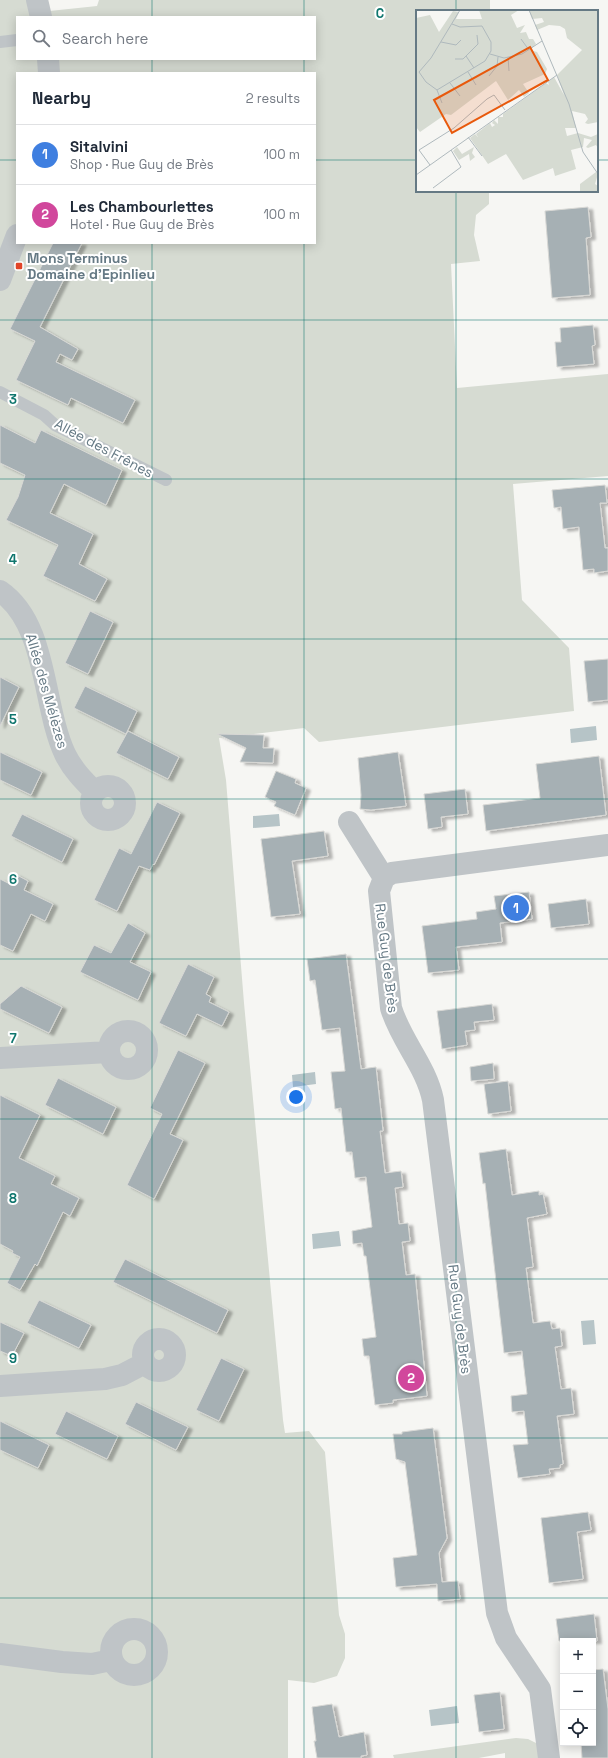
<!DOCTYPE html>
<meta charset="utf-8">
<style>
body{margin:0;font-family:"Space Grotesk",sans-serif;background:#f2f2f3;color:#1f2937}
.controls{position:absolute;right:12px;bottom:12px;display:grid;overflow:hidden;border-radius:0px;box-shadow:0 2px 10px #0003}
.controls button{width:36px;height:36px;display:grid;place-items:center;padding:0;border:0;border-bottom:1px solid #e0e1e3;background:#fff;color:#1f2937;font:20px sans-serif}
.you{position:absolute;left:296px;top:1097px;width:14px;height:14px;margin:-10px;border:3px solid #fff;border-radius:50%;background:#1a73e8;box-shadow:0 0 0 6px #1a73e833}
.badge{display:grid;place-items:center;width:26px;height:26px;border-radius:50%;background:#e14428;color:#fff;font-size:13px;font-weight:700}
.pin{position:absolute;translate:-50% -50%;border:2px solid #fff;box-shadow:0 1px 4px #0006}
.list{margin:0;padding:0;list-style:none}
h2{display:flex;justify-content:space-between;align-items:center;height:52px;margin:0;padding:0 16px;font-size:17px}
h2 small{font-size:13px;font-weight:400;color:#747a83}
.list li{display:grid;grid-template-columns:26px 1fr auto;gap:12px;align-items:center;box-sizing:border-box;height:60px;padding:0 16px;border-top:1px solid #e0e1e3}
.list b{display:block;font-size:15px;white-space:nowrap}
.list p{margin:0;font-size:13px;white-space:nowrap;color:#747a83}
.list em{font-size:13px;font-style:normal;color:#747a83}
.icon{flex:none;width:22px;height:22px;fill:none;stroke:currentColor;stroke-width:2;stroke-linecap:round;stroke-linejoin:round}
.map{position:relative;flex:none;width:608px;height:1758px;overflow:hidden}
.search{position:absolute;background:#fff;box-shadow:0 2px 10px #0003;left:16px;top:16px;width:300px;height:44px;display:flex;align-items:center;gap:10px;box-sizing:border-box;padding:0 14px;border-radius:0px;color:#747a83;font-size:15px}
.panel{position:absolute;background:#fff;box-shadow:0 2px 10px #0003;left:16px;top:72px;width:300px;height:172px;border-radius:0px}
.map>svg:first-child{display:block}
</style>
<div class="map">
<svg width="608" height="1758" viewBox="0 0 608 1758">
<defs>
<filter id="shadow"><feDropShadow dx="4.5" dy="2.5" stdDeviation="1" flood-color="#0004"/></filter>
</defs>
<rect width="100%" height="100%" fill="#f6f6f3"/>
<path fill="#d6dbd2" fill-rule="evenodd" d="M0 0H37L40 12 97 6 99 0H490V11H417V191H489V204L476 215 474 235 480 261 451 264 457 388 608 374V476L513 484 522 600 569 648 574 711 319 742 304 728 219 738 226 780 244 1003 283 1420 285 1433 309 1431 325 1452 339 1615 345 1634V1658L337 1676 314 1683 288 1680V1758H0ZM17 17H315V59H17ZM17 73H315V243H17Z
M516 1738 528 1739 540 1745 542 1758H505V1753L479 1758H394L393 1755Z"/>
<path fill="#b6c4c7" d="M596 726 597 740 571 743 570 729Z
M279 814 280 826 253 828V816Z
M315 1072 316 1084 293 1087 292 1075Z
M339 1231 341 1246 313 1249 312 1234Z
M594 1320 596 1344 583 1345 581 1321Z
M457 1706 459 1723 431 1726 429 1710Z"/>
<path fill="#a6b0b4" stroke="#d8d8d5" filter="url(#shadow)" d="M588 207 591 237 586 238 590 295 552 298 545 211Z
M53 243H82L40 327 78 349 72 360 60 354 56 362 135 400 123 423 71 398 68 405 16 380 35 341 10 329Z
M593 325 595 345 592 346 594 364 557 367 555 342H561L560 328Z
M0 425 35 443 41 430 122 470 106 505 64 484 50 513 93 534 79 564 107 579 95 601 43 576 58 545 6 520 18 497 25 475 0 463Z
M605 485 607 503H600L605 548H608V571L594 573V569L583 570 579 527 563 529 561 507 554 508 552 490Z
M90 611 113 622 88 674 65 663Z
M608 659V700L588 702 584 661Z
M0 677 19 687 0 726Z
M85 686 137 711 126 734 74 708Z
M128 731 179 757 168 779 116 753Z
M217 734 264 735 263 748H274L273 763 240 762 246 748Z
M0 752 42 772 31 795 0 780Z
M398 752 406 806 371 810 360 809 361 795 358 758Z
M599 756 606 815 486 831 483 805 540 798 536 764Z
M276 771 296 779 295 783 306 788 295 815 274 806 276 802 265 797Z
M465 789 468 814 441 817 442 827 428 829 424 794Z
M157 802 180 813 154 865 153 864 150 870 139 866 117 911 94 900 119 848 131 854Z
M22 814 73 839 62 862 11 836Z
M324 831 328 856 292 861 300 914 271 917 261 839Z
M15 874 28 881 24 890 53 904 45 921 31 914 13 951 0 945V879L10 884Z
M529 892 532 919 500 923 502 942 456 947 459 970 428 973 422 926 477 919 476 912 496 909 494 896Z
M586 899 589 924 551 928 548 904Z
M128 923 145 933 130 962 151 972 138 1000 80 972 94 945 111 953Z
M346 954 361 1069 376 1067 383 1131H380L385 1173 401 1171 403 1187 395 1188 399 1224 408 1223 410 1241 402 1242 406 1275 415 1274 427 1396 393 1400V1403L375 1405 369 1356H364L362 1339 376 1337 366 1256H364L362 1243 353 1244 352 1231 372 1227 366 1177 355 1178 352 1152H346L341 1108 335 1109 331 1072 345 1071 340 1028 322 1030 315 980 310 981 307 959Z
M188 964 214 977 206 994 211 997 209 1002 229 1012 222 1026 197 1014 186 1036 159 1023Z
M21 986 62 1007 49 1033 0 1009V1004Z
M492 1004 494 1020 474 1022 475 1030 465 1031 467 1045 442 1049 437 1011Z
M178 1050 205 1063 170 1134 183 1140 154 1199 127 1185 162 1114 150 1108Z
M493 1063 494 1079 471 1081 470 1067Z
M58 1078 116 1107 103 1134 45 1105Z
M508 1081 511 1111 488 1114 484 1084Z
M0 1095 40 1115 19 1158 55 1176 51 1184 79 1198 70 1216 63 1212 37 1266 35 1264 20 1290 7 1283 20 1257 12 1253 13 1251 0 1244Z
M506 1149 512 1195 539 1191V1195L543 1194 547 1214 527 1218 533 1267 526 1268 533 1323 550 1321 552 1329 560 1328 562 1346 555 1347 561 1389 571 1388 574 1414 557 1416 563 1464 560 1465V1468L549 1469 550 1474 518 1478 513 1445 528 1444 524 1411 512 1412 511 1396 527 1394 522 1351 504 1353 485 1183 483 1184 479 1153Z
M125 1259 228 1310 217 1333 113 1282Z
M39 1300 91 1325 79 1348 27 1323Z
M0 1322 24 1333 12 1356 0 1351Z
M221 1358 244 1369 219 1421 196 1410Z
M136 1402 188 1427 176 1450 125 1424Z
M66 1411 118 1436 107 1459 55 1434Z
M0 1421 49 1445 38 1468 0 1450Z
M433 1428 447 1538 439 1553 442 1582 458 1581 460 1599 438 1601 437 1584 396 1587 393 1558 417 1555 405 1462 396 1459 393 1434H402V1432Z
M588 1512 591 1530 577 1532 583 1579 549 1583 541 1518Z
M594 1614 597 1641H559L556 1619Z
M603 1669 608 1709V1758H582L581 1743H593V1670Z
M500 1692 504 1729 479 1732 474 1695Z
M332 1704 339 1737 364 1732 367 1755 361 1756V1758H317L314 1741H316L312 1707Z"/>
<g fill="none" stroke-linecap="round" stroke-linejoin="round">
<path stroke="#bfc4c7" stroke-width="12" d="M0 42 17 40
M0 392 44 415 55 425 166 480"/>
<path stroke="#bfc4c7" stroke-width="22" d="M37 0 41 17
M48 59 49 73
M0 280 17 235
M0 591C48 624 42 705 65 754 72 769 84 781 95 792
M91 803a17 17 0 1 1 34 0a17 17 0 1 1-34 0Z
M349 822 384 878
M109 1050a19 19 0 1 1 38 0a19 19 0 1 1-38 0Z
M0 1058 109 1052
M143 1355a16 16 0 1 1 32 0a16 16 0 1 1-32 0Z
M0 1386 105 1379 122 1375 145 1363
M111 1652a23 23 0 1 1 46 0a23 23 0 1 1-46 0Z
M0 1654 62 1662 92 1664 111 1660
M549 1758 540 1689 506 1638 497 1613 433 1100C426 1066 401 1041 391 1008L379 891 384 878 392 873 608 845"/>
</g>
<path fill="none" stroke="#0f766e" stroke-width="1" stroke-opacity="0.55" d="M152 0V17M304 0V17M456 0V11M152 59V73M304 59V73M0 160H17M315 160H417M597 160H608M456 191V1758M152 243V1758M304 243V1758M0 320H608M0 479H608M0 639H608M0 799H608M0 959H608M0 1119H608M0 1279H608M0 1438H608M0 1598H608"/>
<rect fill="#e14428" stroke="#fff" stroke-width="1.5" x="15" y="262" width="8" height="8" rx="2"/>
<g text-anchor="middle" stroke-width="4" stroke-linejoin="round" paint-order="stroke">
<g font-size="14" font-weight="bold" fill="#657984" stroke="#fff" text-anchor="start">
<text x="27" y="263">Mons Terminus<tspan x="27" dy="16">Domaine d'Epinlieu</tspan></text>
</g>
<g font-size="14" fill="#657984" stroke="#fff">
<text transform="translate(104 448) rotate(28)" y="5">Allée des Frênes</text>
<text transform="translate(47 691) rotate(74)" y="5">Allée des Mélèzes</text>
<text transform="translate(387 958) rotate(83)" y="5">Rue Guy de Brès</text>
<text transform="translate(460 1319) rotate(83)" y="5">Rue Guy de Brès</text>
</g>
</g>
<g transform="translate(416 10)">
<rect width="182" height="182" fill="#f6f6f3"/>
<path d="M63 0H103L95 5 101 18 109 15 104 23 110 22 113 29H117L120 34 114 40 121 42 131 59 129 64 107 74 113 83 108 87 103 80 92 90 80 71 35 105 30 104 4 122 0 117V8L14 5 23 22 37 1 43 2 40 9H66ZM113 0H182V112L172 114 169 113 172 109 169 104 156 101 160 118H149L151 126 162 123 175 127 182 124V138L180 135 172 138 170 137 176 130 168 128 167 137 155 140 160 159 139 166 137 158 107 170 90 144 72 154 54 128 59 124 62 127 60 124 74 113 76 117 79 115 76 113 78 110 82 114V107H87V104L130 73 133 75 132 72 138 67 148 85 141 65 166 40 151 28 149 19 144 16 133 15 121 20 119 15 128 12 126 8 116 9ZM41 137 46 144 58 137 56 143 59 147 54 151 53 144 43 150 37 141ZM180 162 182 164 179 174 182 176V182H159L164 181V174Z" fill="#d6dbd2"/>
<path fill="none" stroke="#afb9bd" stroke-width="1" d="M113 0 153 94 167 142 182 164M105 29 113 40M25 32 40 35 45 30M74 44 88 48 106 44 126 31M50 46 58 58M92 47 93 61M39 49H47L62 34 61 25M52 62 60 75M73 66 81 56 82 47M34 73 44 86M21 80 69 51 75 41V32L66 16 44 17 36 14M21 80 10 72 3 62 15 48 44 0M21 80 26 93M52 127 66 146M14 155 3 140 38 118 71 89 78 85 89 100M0 165 141 65M17 178 45 157 35 140"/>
<path fill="#e8590c" fill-opacity="0.15" stroke="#e8590c" stroke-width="2" d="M114 37 132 70 36 123 18 90Z"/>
<rect width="182" height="182" fill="none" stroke="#657984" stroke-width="2"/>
</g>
<g font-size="13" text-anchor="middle" font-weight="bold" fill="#0f766e" stroke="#fff" stroke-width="4" stroke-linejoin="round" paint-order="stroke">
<text x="380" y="18">C</text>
<text x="13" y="404">3</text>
<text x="13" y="564">4</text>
<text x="13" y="724">5</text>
<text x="13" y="884">6</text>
<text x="13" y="1043">7</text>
<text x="13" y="1203">8</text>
<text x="13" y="1363">9</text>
</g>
</svg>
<div class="controls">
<button>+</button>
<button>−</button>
<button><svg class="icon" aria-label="locate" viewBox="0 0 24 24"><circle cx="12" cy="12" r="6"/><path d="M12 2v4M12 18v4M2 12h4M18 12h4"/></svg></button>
</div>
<div class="you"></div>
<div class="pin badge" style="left:516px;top:908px;background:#3f7fe0">1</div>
<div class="pin badge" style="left:411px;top:1378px;background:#d1479c">2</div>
<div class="search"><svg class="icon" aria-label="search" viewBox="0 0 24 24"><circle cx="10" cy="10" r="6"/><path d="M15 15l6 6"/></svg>Search here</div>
<section class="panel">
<h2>Nearby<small>2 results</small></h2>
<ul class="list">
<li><span class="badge" style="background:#3f7fe0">1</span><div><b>Sitalvini</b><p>Shop · Rue Guy de Brès</p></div><em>100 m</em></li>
<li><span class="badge" style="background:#d1479c">2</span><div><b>Les Chambourlettes</b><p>Hotel · Rue Guy de Brès</p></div><em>100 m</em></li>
</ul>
</section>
</div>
